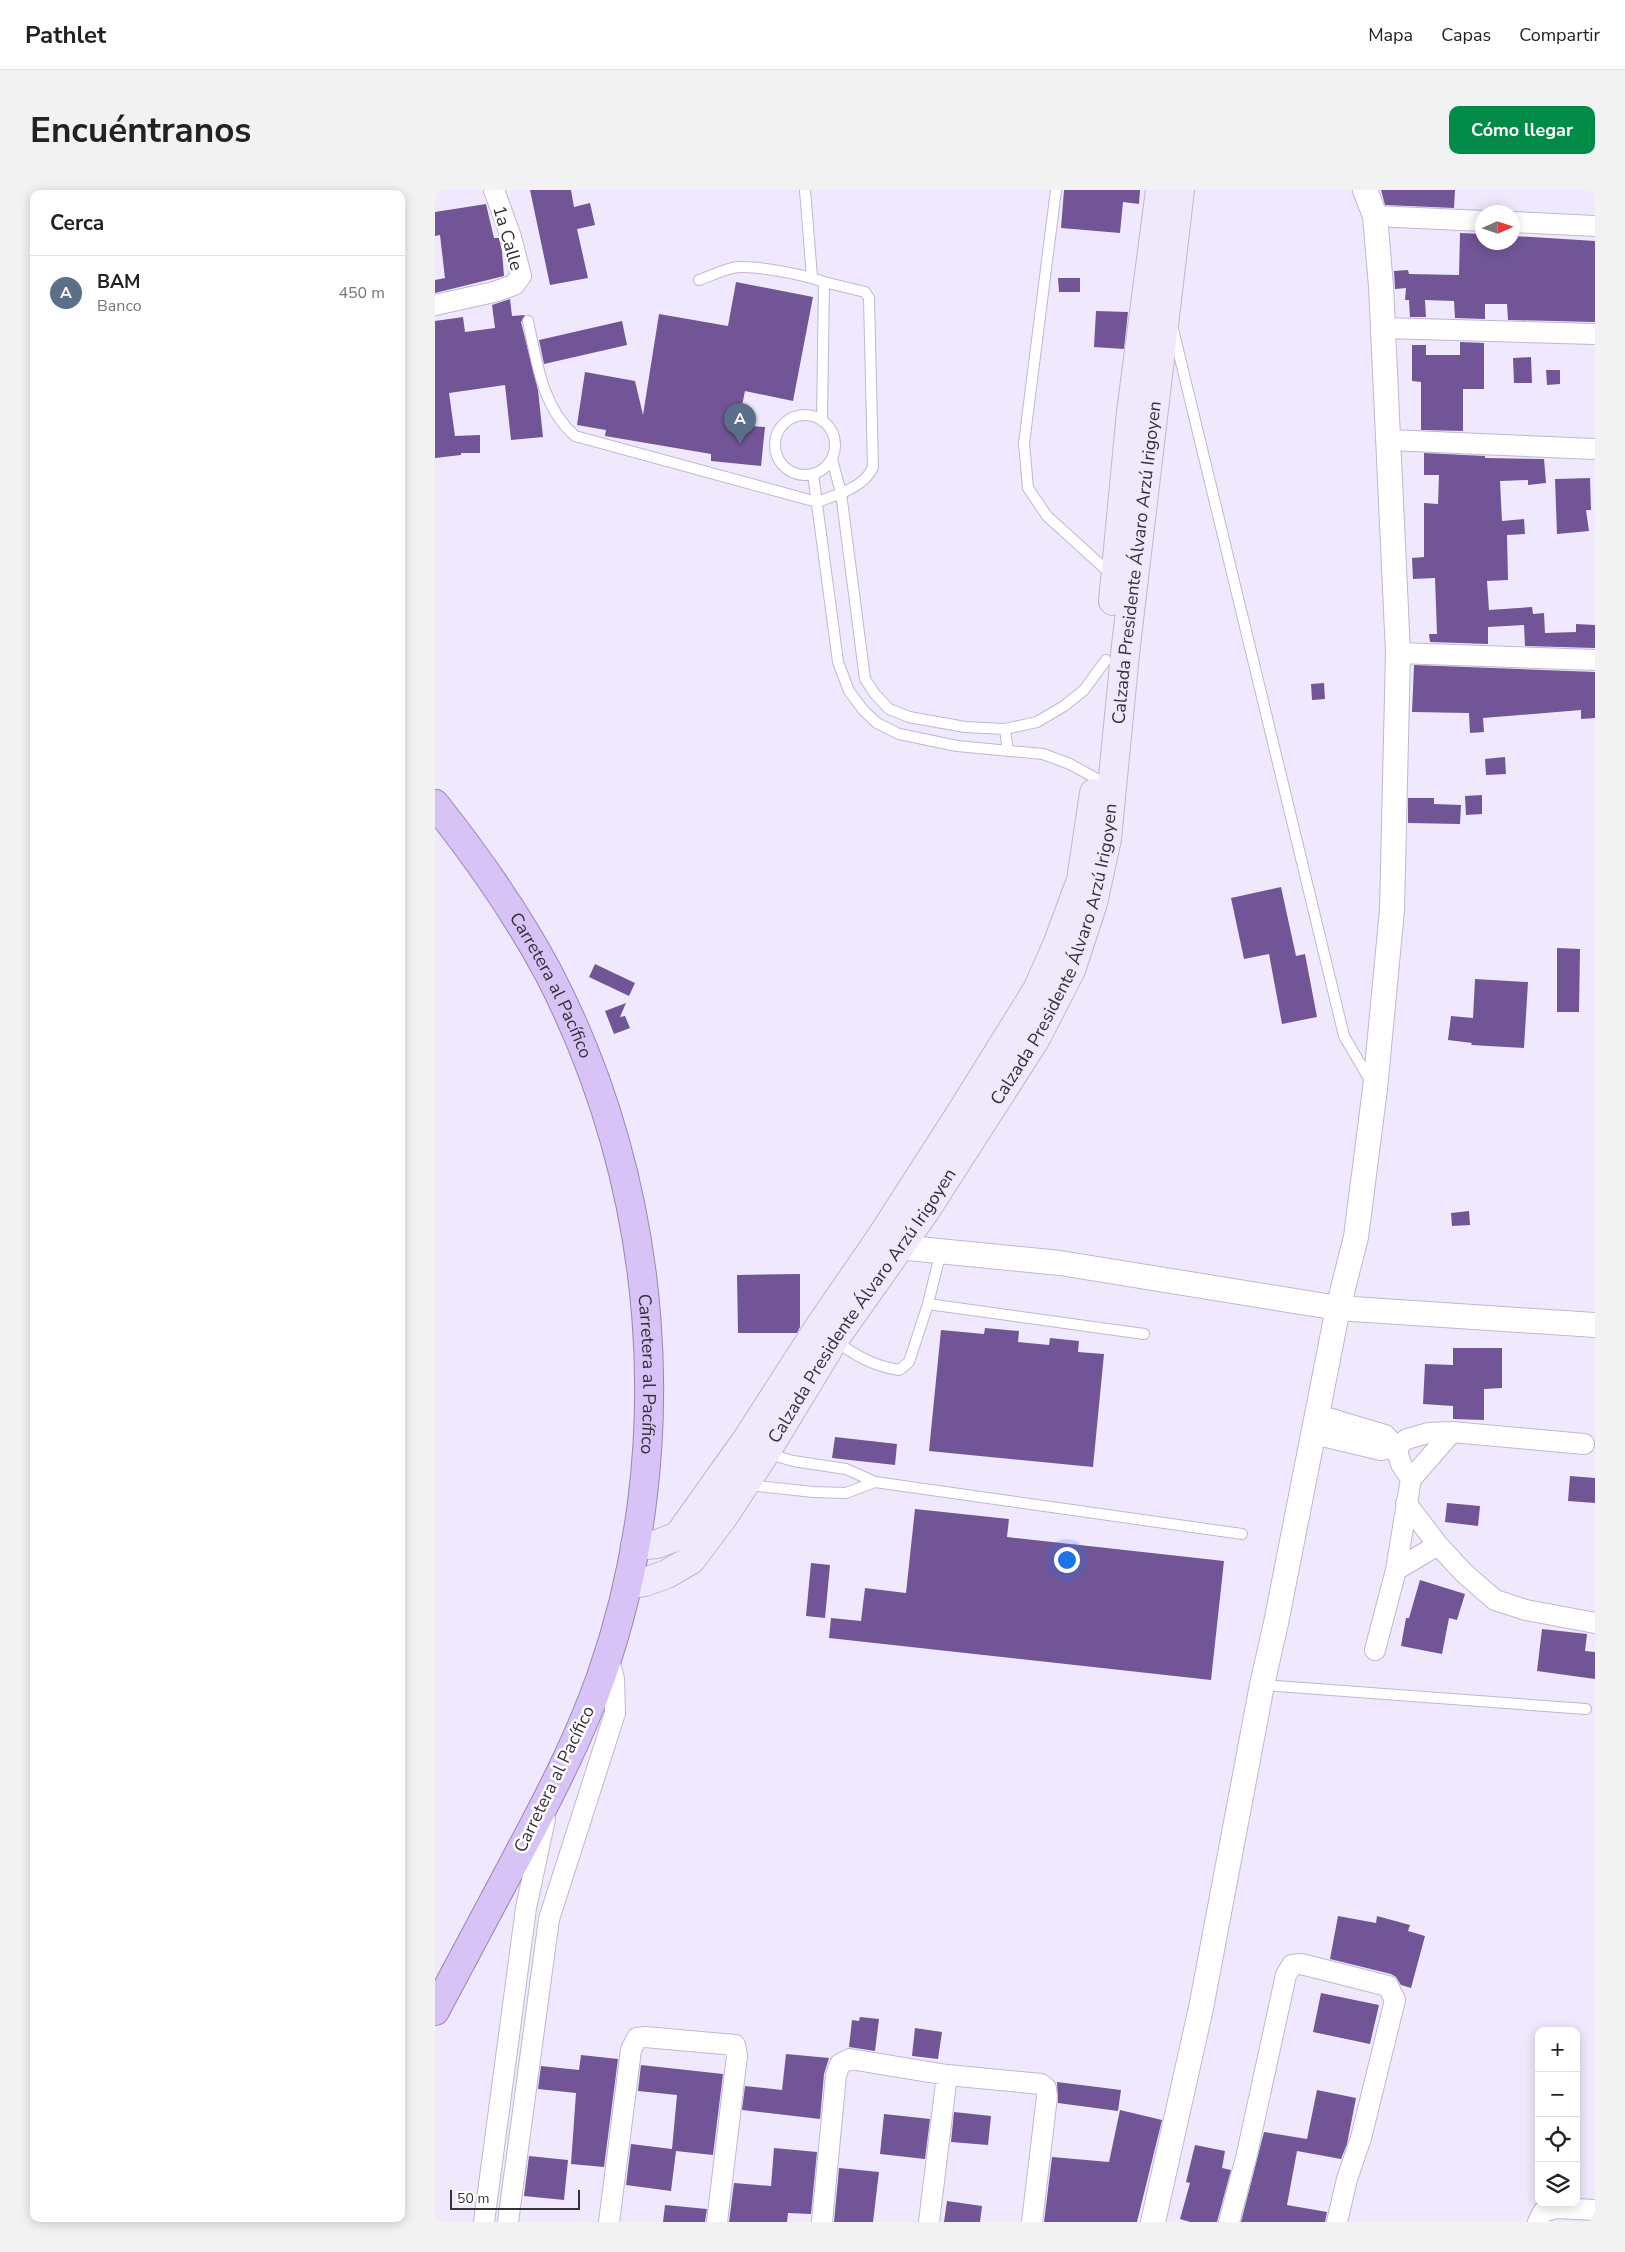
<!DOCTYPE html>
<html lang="es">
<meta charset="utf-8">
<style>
body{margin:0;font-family:"Nunito Sans",sans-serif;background:#f2f2f2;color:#222}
.controls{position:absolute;right:15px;bottom:15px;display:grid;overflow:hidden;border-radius:10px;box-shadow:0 2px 12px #0003}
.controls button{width:45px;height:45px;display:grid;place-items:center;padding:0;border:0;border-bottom:1px solid #e0e0e0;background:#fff;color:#222;font:25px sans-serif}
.compass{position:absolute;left:1040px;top:15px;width:45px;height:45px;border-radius:50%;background:#fff;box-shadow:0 2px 12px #0003;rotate:87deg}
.scale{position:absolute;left:15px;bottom:12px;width:130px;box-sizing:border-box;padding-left:5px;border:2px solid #34313a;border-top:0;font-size:14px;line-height:18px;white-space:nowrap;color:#34313a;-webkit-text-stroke:4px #fff;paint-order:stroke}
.you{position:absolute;left:631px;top:1369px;width:18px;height:18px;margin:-12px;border:4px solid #fff;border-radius:50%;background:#1a73e8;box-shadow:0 0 0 8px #1a73e833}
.badge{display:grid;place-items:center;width:32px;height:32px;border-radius:50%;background:#028b48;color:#fff;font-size:16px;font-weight:700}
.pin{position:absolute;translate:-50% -41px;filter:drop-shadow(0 1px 2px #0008)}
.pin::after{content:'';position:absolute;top:26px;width:18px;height:15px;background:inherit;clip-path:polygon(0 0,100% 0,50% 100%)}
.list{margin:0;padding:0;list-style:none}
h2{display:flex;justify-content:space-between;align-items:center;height:65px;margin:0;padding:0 20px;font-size:21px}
h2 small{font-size:16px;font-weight:400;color:#767676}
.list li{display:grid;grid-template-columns:32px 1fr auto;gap:15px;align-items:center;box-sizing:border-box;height:75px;padding:0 20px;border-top:1px solid #e0e0e0}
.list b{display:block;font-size:19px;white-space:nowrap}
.list p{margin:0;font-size:16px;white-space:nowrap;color:#767676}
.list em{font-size:16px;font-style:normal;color:#767676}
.icon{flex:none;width:28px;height:28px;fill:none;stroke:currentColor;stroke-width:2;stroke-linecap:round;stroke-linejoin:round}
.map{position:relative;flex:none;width:1160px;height:2032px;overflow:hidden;border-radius:10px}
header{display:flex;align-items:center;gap:30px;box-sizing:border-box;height:70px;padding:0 25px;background:#fff;border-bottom:1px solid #e0e0e0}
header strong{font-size:24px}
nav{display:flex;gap:28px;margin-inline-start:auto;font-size:18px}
.intro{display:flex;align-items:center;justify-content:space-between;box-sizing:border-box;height:120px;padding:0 30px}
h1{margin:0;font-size:35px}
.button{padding:12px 22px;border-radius:10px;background:#028b48;color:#fff;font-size:18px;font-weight:700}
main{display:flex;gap:30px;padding:0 30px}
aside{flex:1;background:#fff;border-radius:10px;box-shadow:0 2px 12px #0003}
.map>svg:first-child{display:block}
</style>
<header>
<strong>Pathlet</strong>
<nav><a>Mapa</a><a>Capas</a><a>Compartir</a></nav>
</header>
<div class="intro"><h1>Encuéntranos</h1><a class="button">Cómo llegar</a></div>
<main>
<aside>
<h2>Cerca<small></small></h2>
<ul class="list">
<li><span class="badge" style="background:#5c6f8a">A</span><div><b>BAM</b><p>Banco</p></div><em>450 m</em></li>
</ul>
</aside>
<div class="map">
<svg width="1160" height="2032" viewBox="0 0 1160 2032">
<rect width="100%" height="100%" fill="#f0e9fd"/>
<path fill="#715596" d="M95 0H136L139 17 155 13 160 35 142 39 153 88 115 95Z
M629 0H705L704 14 688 12 685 43 626 38Z
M946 0H1020L1019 18 950 15Z
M51 14 59 48H64L67 61 69 86 0 103V90L10 88 5 45 0 46V22Z
M1025 43 1048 44V52H1079V46L1160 51V132L1073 130 1072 114H1050V129L1020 128 1019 111 990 110 991 127H975L974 110H970L971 98 960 99 959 81 973 80 974 84 1024 85Z
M623 88H645V102H624Z
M301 92 378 107 358 211 310 201 303 235 330 237 326 276 276 271V264L170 246 171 240 142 235 150 182 200 191 208 225 224 124 293 136Z
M75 109 77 126 90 125 86 132 103 200 108 247 76 250 70 195 14 203 20 246 45 245V263H26V265L0 268V131L28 127 30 142 60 138 57 115Z
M661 121 693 122 689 159 659 157Z
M187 131 192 155 109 174 104 150Z
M1025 152 1049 153V199H1028V241L986 240V192L977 191V155H991V165H1025Z
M1096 167 1097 193H1079L1078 168Z
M1111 180H1125V194L1112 195Z
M989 263 1050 266V268L1109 269 1111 293 1093 295V290L1065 291 1067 331 1089 329 1090 344 1072 345 1073 390 1052 391 1054 420 1097 417 1098 424 1109 423 1110 443 1141 442V434L1160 435V458L1090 456 1089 435 1053 437V454L995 452 994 444H1002L1000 388 978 389 977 368 989 367V313L1003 314 1004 285H989Z
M1155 288 1156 320H1151L1154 341 1122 344 1120 289Z
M979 475 1160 482V528L1146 529V520L1048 528 1049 542 1035 543 1034 523 977 522Z
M889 493 890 509 877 510 876 494Z
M1070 567 1071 584 1051 585 1050 569Z
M1047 605V624L1031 625 1030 606Z
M973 608H999V614L1026 615 1025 634 973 633Z
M846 697 861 766 870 764 882 827 847 834 834 764 809 769 796 708Z
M1122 758 1145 759 1144 822H1122Z
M160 774 200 793 194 806 154 787Z
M1040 789 1093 792 1089 858 1036 855 1037 853 1013 850 1016 826 1038 828Z
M191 813 185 827 190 826 195 838 179 844 170 821Z
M1034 1021 1035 1035 1017 1036 1016 1023Z
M365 1084V1137L362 1143H303L302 1085Z
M550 1138 584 1141 583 1152 614 1155 615 1148 644 1151 643 1162 669 1164 658 1277 494 1261 506 1140 549 1144Z
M1018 1158H1067V1198L1049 1199V1230L1018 1229V1216L988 1214 990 1174 1018 1175Z
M400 1247 462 1254 460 1275 397 1268Z
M1135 1286 1160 1288V1313L1133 1311Z
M1012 1313 1045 1316 1043 1336 1010 1332Z
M480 1319 574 1329 572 1347 789 1371 776 1490 394 1448 396 1428 426 1431 430 1398 471 1403Z
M376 1373 395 1375 390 1428 371 1426Z
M985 1390 1030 1404 1022 1430 1014 1428 1007 1464 966 1456 971 1428H974Z
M1107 1439 1152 1444 1150 1461 1160 1462V1489L1102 1481Z
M903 1726 941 1733 942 1726 975 1735 973 1741 990 1746 976 1798 966 1795 961 1787 956 1784 895 1769Z
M886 1803 944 1815 935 1854 878 1842Z
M425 1827 444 1829 440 1861 414 1857 417 1830 424 1831Z
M480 1838 507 1842 503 1869 477 1866Z
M351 1864 394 1868 389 1884 385 1929 307 1920 310 1896 347 1900Z
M146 1865 183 1869 169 1977 136 1974 141 1903 103 1899 106 1876 144 1880Z
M206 1875 288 1884 278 1965 241 1961 236 2001 191 1995 196 1954 237 1959 242 1905 203 1901Z
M622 1892 686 1900 683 1921 623 1913Z
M882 1900 921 1908 912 1954 906 1969 862 1961 852 2015 892 2022 890 2032H806L829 1942 872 1949Z
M685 1920 727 1930 702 2032H609L617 1967 674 1972Z
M519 1922 556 1926 553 1955 516 1952Z
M449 1924 495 1929 490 1969 445 1964Z
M760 1955 790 1961 787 1978 796 1980 782 2032H755L745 2029 755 1993 751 1992Z
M339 1958 382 1962 376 2024 353 2023 352 2032H294L299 1993 336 1996Z
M94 1966 133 1970 129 2010 89 2006Z
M404 1978 444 1982 438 2032H399Z
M512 2011 547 2016 545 2032H509Z
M230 2015 272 2019 270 2032H228Z"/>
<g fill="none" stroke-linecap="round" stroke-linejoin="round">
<defs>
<path id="service" d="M370 0 377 87
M621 0 589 253 593 298 612 326 677 385
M264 90C275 86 286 81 297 78 317 74 370 85 389 92L387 231
M93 131C102 173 107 217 140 246L382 312C402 305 430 297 438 277L434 108 430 102 389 92
M738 139 909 846 936 892
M340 255a30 30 0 1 1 60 0a30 30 0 1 1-60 0Z
M397 269 406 303 430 489 440 504 454 519 474 527 530 537 570 539 602 532 629 516 649 500 671 470
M378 284 403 472 414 501 429 521 442 533 464 544 522 556 608 564 635 574 671 594
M570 539 573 561
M493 1114 709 1144
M400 1150C420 1166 439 1176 464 1180L474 1172 493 1114 506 1061
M331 1263 358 1271 411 1279 440 1292 807 1344
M314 1295 378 1302 411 1303 440 1292
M827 1495 1151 1519"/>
<path id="minor" d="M940 26 1048 31
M1078 32 1160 36
M0 115 59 102 79 95 86 86 76 47 59 0
M947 138 1160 144
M954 250 1160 259
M963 463 1160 470
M883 1225 950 1245 961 1257 966 1274 976 1289
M879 1244 946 1260 961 1257 972 1249 993 1243 1017 1242 1149 1254
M971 1313 1003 1355 1029 1383 1060 1410 1091 1420 1160 1433
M961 1380 1003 1355
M940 1460 961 1380 976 1289 1017 1242
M49 2032 91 1718 110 1629
M73 2032 114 1729 180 1523 179 1489 173 1466
M174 2032 196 1860 202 1848 210 1847 300 1855 302 1866 282 2032
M387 2032 401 1885 405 1874 415 1869 512 1885 606 1894 611 1898 612 1907 597 2032
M494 2032 512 1885
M794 2032 811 1968 851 1785 857 1775 866 1774 953 1796 960 1810 926 1948 912 1989 902 2032
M1103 2032 1108 2022 1121 2018 1160 2020"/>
<path id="tertiary" d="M452 1050 463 1057 625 1073 903 1118 1160 1135
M718 2032 766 1818 827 1495 841 1433 903 1118 921 1047 940 899 957 720 963 463 946 96 940 26 930 0"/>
<g id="secondary">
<path d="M678 411 696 222 725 0"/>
<path d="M200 1356 222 1354 243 1346 312 1249 384 1137 446 1047 528 919 602 800 622 755 646 690 659 603"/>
<path id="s1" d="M193 1395 210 1392 232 1384 256 1370 289 1326 331 1262 399 1150 491 1020 600 850 636 780 658 713 672 649 690 464 745 0"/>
</g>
<g id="trunk">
<path id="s2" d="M0 614C42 667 81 722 113 782 225 997 246 1259 166 1487 144 1549 114 1607 83 1665 55 1717 28 1769 0 1821"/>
</g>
</defs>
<use href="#service" stroke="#c0b7cf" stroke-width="12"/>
<use href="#minor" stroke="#c0b7cf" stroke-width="22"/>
<use href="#tertiary" stroke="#c0b7cf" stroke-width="26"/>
<use href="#secondary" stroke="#c0b7cf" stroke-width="30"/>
<use href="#trunk" stroke="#9786b2" stroke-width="30"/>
<use href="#service" stroke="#fff" stroke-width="10"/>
<use href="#minor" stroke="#fff" stroke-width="20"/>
<use href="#tertiary" stroke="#fff" stroke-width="24"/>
<use href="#secondary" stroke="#f0e8fb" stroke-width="28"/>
<use href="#trunk" stroke="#d7c3f6" stroke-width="28"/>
</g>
<g text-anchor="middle" stroke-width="5" stroke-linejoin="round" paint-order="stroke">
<g font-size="18" fill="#34313a" stroke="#fff">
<text transform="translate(73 48) rotate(74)" y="6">1a Calle</text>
<text dy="6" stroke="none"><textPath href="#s1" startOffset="1185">Calzada Presidente Álvaro Arzú Irigoyen</textPath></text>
<text dy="6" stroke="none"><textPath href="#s1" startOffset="780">Calzada Presidente Álvaro Arzú Irigoyen</textPath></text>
<text dy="6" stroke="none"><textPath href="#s2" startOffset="216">Carretera al Pacífico</textPath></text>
<text dy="6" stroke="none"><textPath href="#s1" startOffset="375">Calzada Presidente Álvaro Arzú Irigoyen</textPath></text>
<text dy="6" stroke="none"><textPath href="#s2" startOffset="621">Carretera al Pacífico</textPath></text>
<text transform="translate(119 1589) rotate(-64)" y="6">Carretera al Pacífico</text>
</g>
</g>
</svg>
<div class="controls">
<button>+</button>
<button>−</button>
<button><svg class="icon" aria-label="locate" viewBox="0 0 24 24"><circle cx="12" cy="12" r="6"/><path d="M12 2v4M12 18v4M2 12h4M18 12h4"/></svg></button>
<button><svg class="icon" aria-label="layers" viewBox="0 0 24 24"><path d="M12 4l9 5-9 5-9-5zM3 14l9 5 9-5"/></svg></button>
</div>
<svg class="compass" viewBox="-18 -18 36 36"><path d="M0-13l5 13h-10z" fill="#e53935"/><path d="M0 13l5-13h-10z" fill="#767676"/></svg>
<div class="scale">50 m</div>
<div class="you"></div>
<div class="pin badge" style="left:305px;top:254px;background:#5c6f8a">A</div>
</div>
</main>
